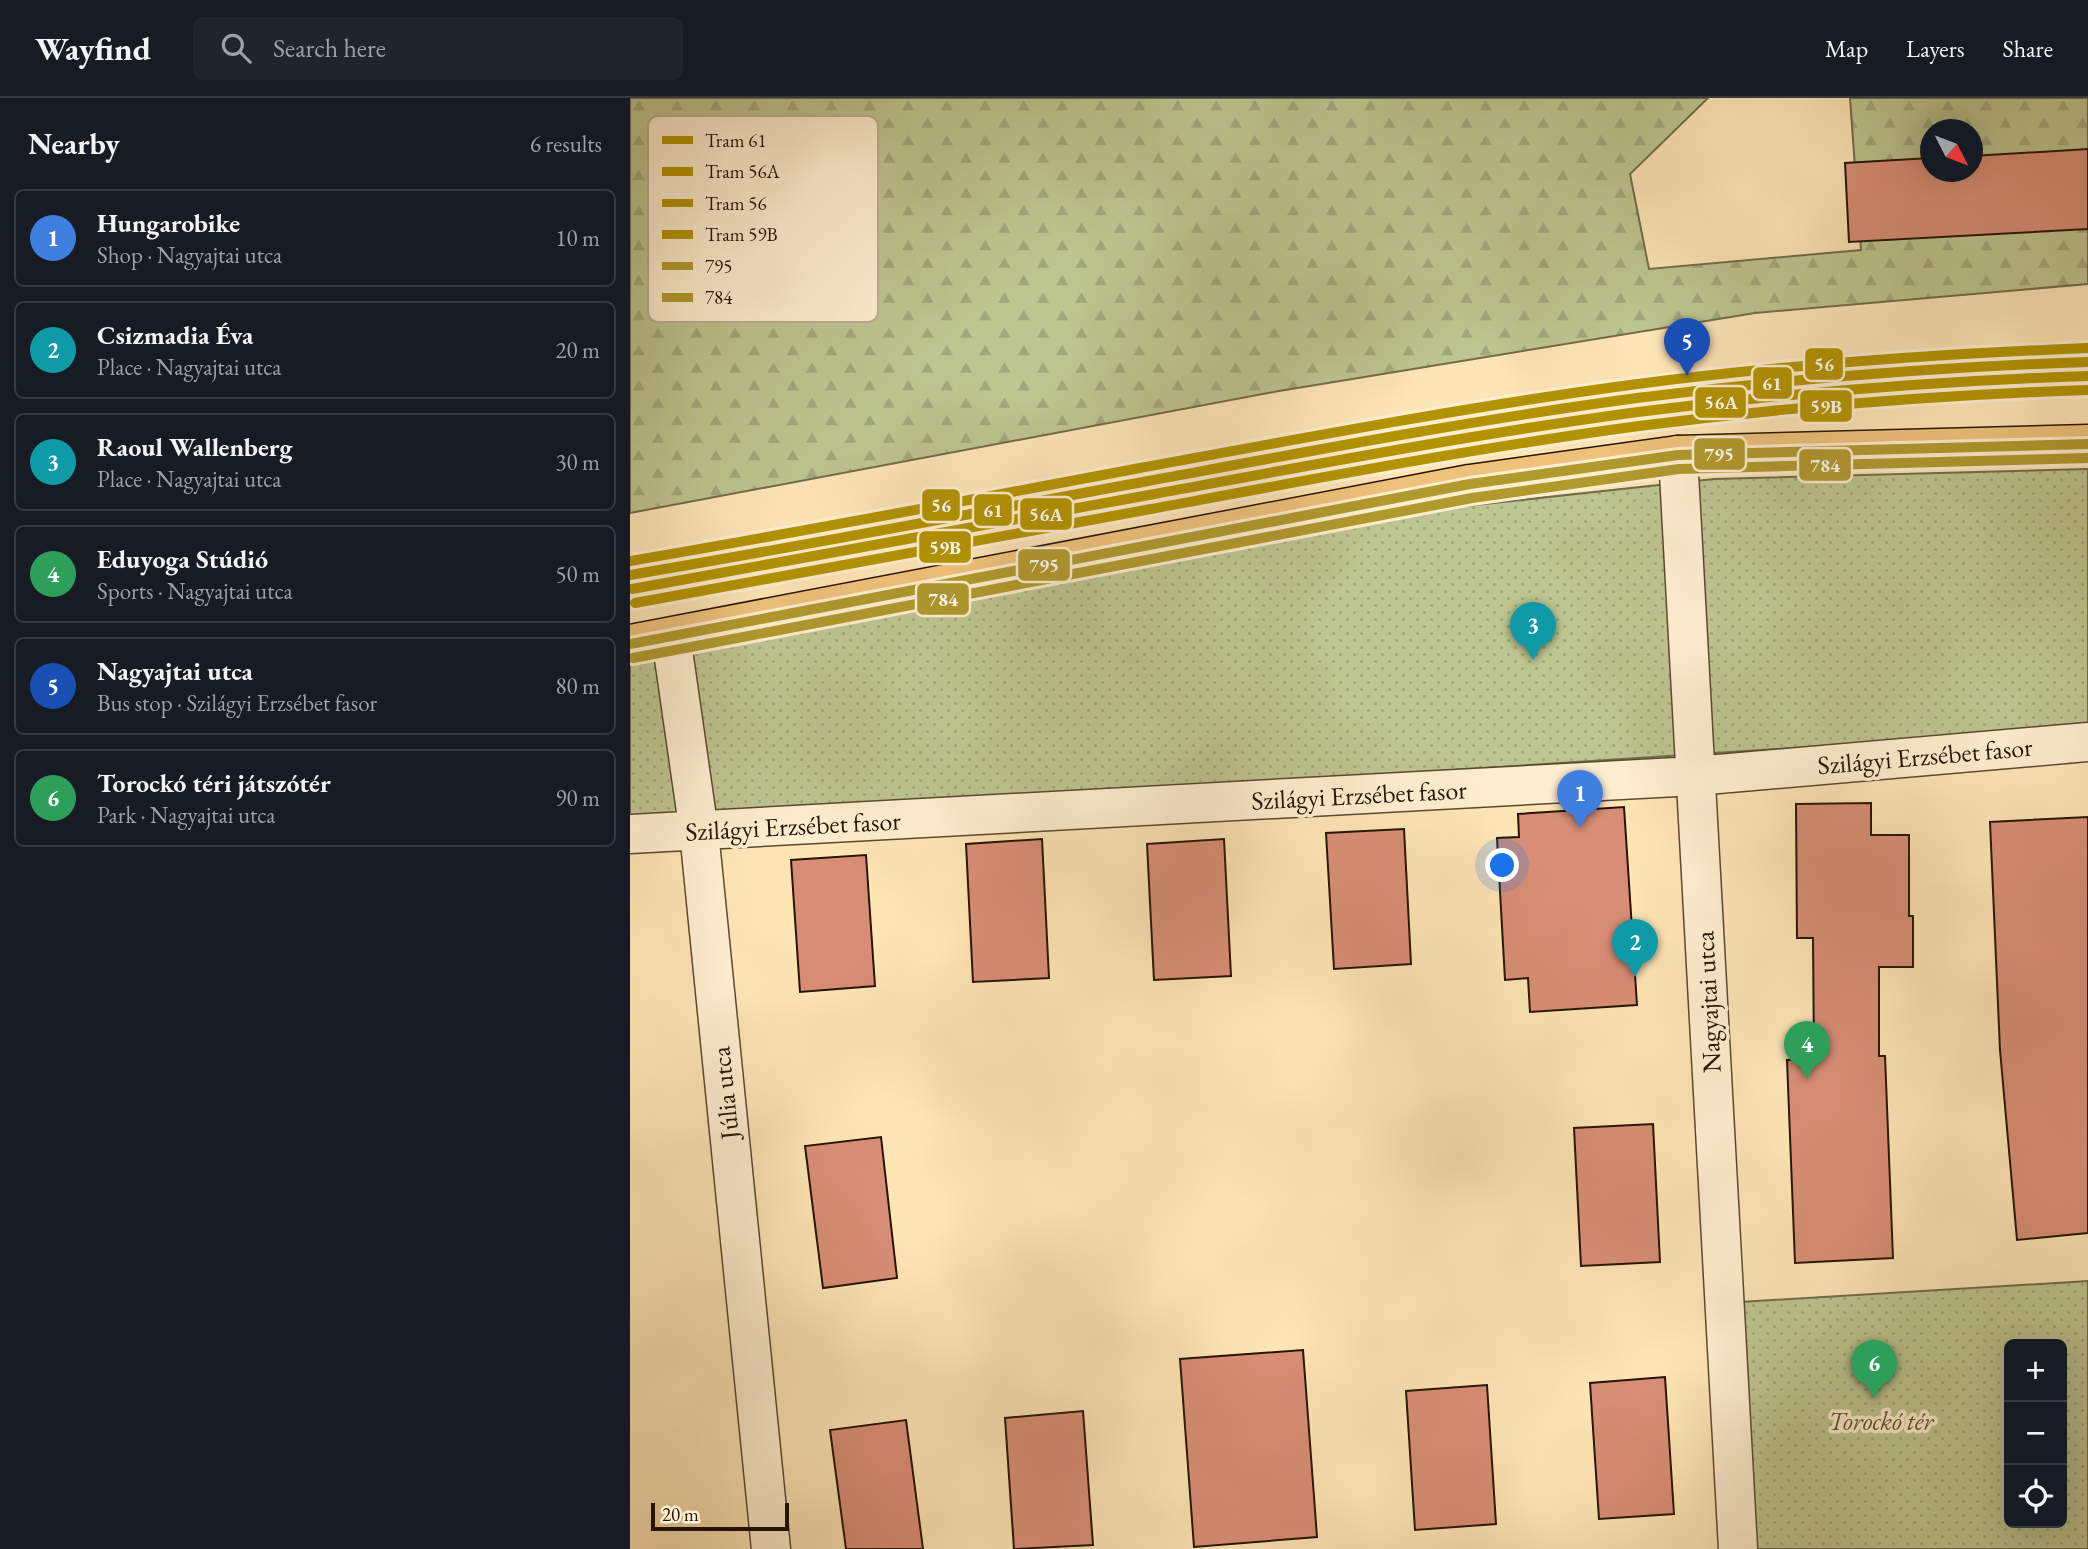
<!DOCTYPE html>
<meta charset="utf-8">
<style>
body{margin:0;font-family:"EB Garamond",serif;background:#20242c;color:#f1f3f6}
.controls{position:absolute;right:21px;bottom:21px;display:grid;overflow:hidden;border-radius:10px;box-shadow:0 7px 28px #0002}
.controls button{width:63px;height:63px;display:grid;place-items:center;padding:0;border:0;border-bottom:2px solid #363941;background:#171b24;color:#f1f3f6;font:35px sans-serif}
.compass{position:absolute;left:1290px;top:21px;width:63px;height:63px;border-radius:50%;background:#171b24;box-shadow:0 7px 28px #0002;rotate:132deg}
.scale{position:absolute;left:21px;bottom:18px;width:138px;box-sizing:border-box;padding-left:7px;border:4px solid #261404;border-top:0;font-size:19px;line-height:24px;white-space:nowrap;color:#261404;-webkit-text-stroke:5px #feeed0;paint-order:stroke}
.you{position:absolute;left:873px;top:768px;width:24px;height:24px;margin:-18px;border:5px solid #fff;border-radius:50%;background:#1a73e8;box-shadow:0 0 0 10px #1a73e833}
.badge{display:grid;place-items:center;width:46px;height:46px;border-radius:50%;background:#7c3aed;color:#fff;font-size:23px;font-weight:700}
.pin{position:absolute;translate:-50% -58px;filter:drop-shadow(0 2px 4px #0008)}
.pin::after{content:'';position:absolute;top:37px;width:24px;height:21px;background:inherit;clip-path:polygon(0 0,100% 0,50% 100%)}
.list{margin:0;padding:0;list-style:none}
h2{display:flex;justify-content:space-between;align-items:center;height:91px;margin:0;padding:0 28px;font-size:30px}
h2 small{font-size:23px;font-weight:400;color:#9ea1a6}
.list li{display:grid;grid-template-columns:46px 1fr auto;gap:21px;align-items:center;box-sizing:border-box;height:98px;margin:0 14px 14px;padding:0 14px;border:2px solid #363941;border-radius:10px}
.list b{display:block;font-size:26px;white-space:nowrap}
.list p{margin:0;font-size:23px;white-space:nowrap;color:#9ea1a6}
.list em{font-size:23px;font-style:normal;color:#9ea1a6}
.icon{flex:none;width:38px;height:38px;fill:none;stroke:currentColor;stroke-width:2;stroke-linecap:round;stroke-linejoin:round}
.map{position:relative;flex:none;width:1458px;height:1451px;overflow:hidden}
header{display:flex;align-items:center;gap:42px;box-sizing:border-box;height:98px;padding:0 35px;background:#171b24;border-bottom:2px solid #363941}
header strong{font-size:33px}
nav{display:flex;gap:38px;margin-inline-start:auto;font-size:24px}
.search{width:490px;height:63px;background:#20242c;display:flex;align-items:center;gap:18px;box-sizing:border-box;padding:0 24px;border-radius:10px;color:#9ea1a6;font-size:26px}
main{display:flex}
aside{flex:1;background:#171b24}
.map>svg:first-child{display:block}
</style>
<header>
<strong>Wayfind</strong>
<div class="search"><svg class="icon" aria-label="search" viewBox="0 0 24 24"><circle cx="10" cy="10" r="6"/><path d="M15 15l6 6"/></svg>Search here</div>
<nav><a>Map</a><a>Layers</a><a>Share</a></nav>
</header>
<main>
<aside>
<h2>Nearby<small>6 results</small></h2>
<ul class="list">
<li><span class="badge" style="background:#3f7fe0">1</span><div><b>Hungarobike</b><p>Shop · Nagyajtai utca</p></div><em>10 m</em></li>
<li><span class="badge" style="background:#0f9aa8">2</span><div><b>Csizmadia Éva</b><p>Place · Nagyajtai utca</p></div><em>20 m</em></li>
<li><span class="badge" style="background:#0f9aa8">3</span><div><b>Raoul Wallenberg</b><p>Place · Nagyajtai utca</p></div><em>30 m</em></li>
<li><span class="badge" style="background:#2e9e5b">4</span><div><b>Eduyoga Stúdió</b><p>Sports · Nagyajtai utca</p></div><em>50 m</em></li>
<li><span class="badge" style="background:#1a4fb4">5</span><div><b>Nagyajtai utca</b><p>Bus stop · Szilágyi Erzsébet fasor</p></div><em>80 m</em></li>
<li><span class="badge" style="background:#2e9e5b">6</span><div><b>Torockó téri játszótér</b><p>Park · Nagyajtai utca</p></div><em>90 m</em></li>
</ul>
</aside>
<div class="map">
<svg width="1458" height="1451" viewBox="0 0 1458 1451">
<defs>
<pattern id="forest-firs" width="22" height="20" patternUnits="userSpaceOnUse" patternTransform="scale(1.75)"><rect width="22" height="20" fill="#bdc590"/><path d="M5 1l3.5 6h-7zM16 11l3.5 6h-7z" fill="#a2a87b"/></pattern>
<pattern id="park-dots" width="8" height="8" patternUnits="userSpaceOnUse" patternTransform="scale(1.75)"><rect width="8" height="8" fill="#bdc590"/><path d="M2 2h.1M6 6h.1" fill="none" stroke="#a2a87b" stroke-width="1.8" stroke-linecap="round"/></pattern>
</defs>
<rect width="100%" height="100%" fill="#fee5b6"/>
<filter id="stains"><feTurbulence type="fractalNoise" baseFrequency=".00286" numOctaves="4"/><feColorMatrix values="0 0 0 0 .2 0 0 0 0 .09 0 0 0 0 .02 0 0 0 .5 -.17"/></filter>
<radialGradient id="worn" r=".72"><stop offset=".6" stop-color="#630" stop-opacity="0"/><stop offset="1" stop-color="#630" stop-opacity=".3"/></radialGradient>
<path fill="url(#forest-firs)" stroke="#726c4a" stroke-width="2" fill-rule="evenodd" d="M0 0H1078L1000 76 1019 171 1231 152 1220 0H1458V186L1125 215 649 293 0 415ZM1300 32H1342V74H1300Z"/>
<path fill="url(#park-dots)" stroke="#726c4a" stroke-width="2" fill-rule="evenodd" d="M1458 371V631L0 725V561L826 409 1084 381Z
M1458 1183V1451H1108L1094 1205ZM1379 1246H1432V1425H1379Z"/>
<path fill="#d88e76" stroke="#261404" stroke-width="2" d="M1458 51V131L1219 144 1215 65 1300 60V74H1342V58Z
M1241 705V737H1279V818H1283V869H1249V958H1255L1263 1160 1165 1165 1157 962 1184 961 1183 840H1167L1166 706Z
M994 709 1007 907 900 914 898 880 875 882 867 740 889 739 888 716Z
M1458 719V1135L1387 1142 1370 952 1360 724Z
M774 731 781 866 704 871 696 735Z
M412 741 419 880 343 884 336 746Z
M594 741 601 878 524 882 517 746Z
M236 757 245 888 170 894 161 762Z
M1023 1026 1030 1164 951 1168 944 1030Z
M251 1039 267 1180 193 1190 175 1048Z
M673 1252 687 1439 564 1449 550 1261Z
M1035 1279 1044 1416 969 1421 960 1285Z
M857 1287 866 1426 785 1432 776 1293Z
M453 1313 463 1447 384 1451 375 1320Z
M276 1322 293 1451H216L200 1332Z"/>
<g fill="none" stroke-linecap="round" stroke-linejoin="round">
<defs>
<path id="minor" d="M1048 357 1108 1451
M41 539 69 734 141 1451
M0 736 1065 678 1458 644"/>
<path id="major" d="M0 546 840 386 1048 357 1458 346"/>
</defs>
<use href="#minor" stroke="#5c4830" stroke-width="41"/>
<use href="#major" stroke="#261404" stroke-width="41"/>
<use href="#minor" stroke="#feeed0" stroke-width="38"/>
<use href="#major" stroke="#efc27b" stroke-width="38"/>
<defs>
<path id="bus-1" d="M0 546 840 386 1048 357 1458 346"/>
<path id="bus-2" d="M3 560 842 400 1049 371 1458 360"/>
</defs>
<use href="#bus-1" stroke="#feeed0" stroke-width="16"/>
<use href="#bus-2" stroke="#feeed0" stroke-width="16"/>
<use href="#bus-1" stroke="#b0992d" stroke-width="10"/>
<use href="#bus-2" stroke="#b0992d" stroke-width="10"/>
<defs>
<path id="tram-1" d="M0 477C173 448 345 415 518 383 681 353 843 322 1007 300 1157 281 1307 269 1458 264"/>
<path id="tram-2" d="M2 491C175 461 347 429 519 397 682 367 844 336 1008 314 1158 295 1307 283 1458 278"/>
<path id="tram-3" d="M0 463C170 434 340 402 510 370 673 340 836 309 1000 287 1152 267 1304 256 1457 250"/>
<path id="tram-4" d="M5 505C177 475 349 443 521 411 683 381 845 350 1009 328 1158 309 1308 297 1458 292"/>
</defs>
<use href="#tram-1" stroke="#feeed0" stroke-width="16"/>
<use href="#tram-2" stroke="#feeed0" stroke-width="16"/>
<use href="#tram-3" stroke="#feeed0" stroke-width="16"/>
<use href="#tram-4" stroke="#feeed0" stroke-width="16"/>
<use href="#tram-1" stroke="#b39301" stroke-width="10"/>
<use href="#tram-2" stroke="#b39301" stroke-width="10"/>
<use href="#tram-3" stroke="#b39301" stroke-width="10"/>
<use href="#tram-4" stroke="#b39301" stroke-width="10"/>
</g>
<g text-anchor="middle" stroke-width="7" stroke-linejoin="round" paint-order="stroke">
<g font-size="26" fill="#261404" stroke="#feeed0">
<text transform="translate(1295 658) rotate(-5)" y="9">Szilágyi Erzsébet fasor</text>
<text transform="translate(729 697) rotate(-3)" y="9">Szilágyi Erzsébet fasor</text>
<text transform="translate(163 728) rotate(-3)" y="9">Szilágyi Erzsébet fasor</text>
<text transform="translate(1078 904) rotate(-93)" y="9">Nagyajtai utca</text>
<text transform="translate(95 995) rotate(-96)" y="9">Júlia utca</text>
</g>
<g font-size="26" font-style="italic" fill="#5b5235" stroke="#feeed0">
<text x="1251" y="1332">Torockó tér</text>
</g>
</g>
<rect x="18" y="18" width="230" height="206" rx="10" fill="#feeed0" stroke="#bdad93" stroke-width="2"/>
<rect x="32" y="38" width="31" height="8" fill="#b39301"/>
<rect x="32" y="69" width="31" height="9" fill="#b39301"/>
<rect x="32" y="101" width="31" height="8" fill="#b39301"/>
<rect x="32" y="132" width="31" height="9" fill="#b39301"/>
<rect x="32" y="164" width="31" height="8" fill="#b0992d"/>
<rect x="32" y="195" width="31" height="9" fill="#b0992d"/>
<g font-size="19" fill="#261404">
<text x="75" y="49">Tram 61</text>
<text x="75" y="80">Tram 56A</text>
<text x="75" y="112">Tram 56</text>
<text x="75" y="143">Tram 59B</text>
<text x="75" y="175">795</text>
<text x="75" y="206">784</text>
</g>
<g stroke="#feeed0" stroke-width="2.5">
<rect x="1174" y="249" width="40" height="34" rx="7" fill="#b39301"/>
<rect x="1122" y="268" width="41" height="34" rx="7" fill="#b39301"/>
<rect x="1064" y="288" width="53" height="33" rx="7" fill="#b39301"/>
<rect x="1169" y="291" width="54" height="34" rx="7" fill="#b39301"/>
<rect x="1063" y="339" width="53" height="34" rx="7" fill="#b0992d"/>
<rect x="1168" y="350" width="54" height="34" rx="7" fill="#b0992d"/>
<rect x="291" y="390" width="40" height="34" rx="7" fill="#b39301"/>
<rect x="343" y="395" width="40" height="34" rx="7" fill="#b39301"/>
<rect x="389" y="399" width="54" height="34" rx="7" fill="#b39301"/>
<rect x="288" y="432" width="54" height="34" rx="7" fill="#b39301"/>
<rect x="387" y="450" width="54" height="34" rx="7" fill="#b0992d"/>
<rect x="286" y="484" width="54" height="34" rx="7" fill="#b0992d"/>
</g>
<g font-size="19" text-anchor="middle" font-weight="bold" fill="#fff">
<text x="1194" y="273">56</text>
<text x="1142" y="292">61</text>
<text x="1091" y="311">56A</text>
<text x="1196" y="315">59B</text>
<text x="1089" y="363">795</text>
<text x="1195" y="374">784</text>
<text x="311" y="414">56</text>
<text x="363" y="419">61</text>
<text x="416" y="423">56A</text>
<text x="315" y="456">59B</text>
<text x="414" y="474">795</text>
<text x="313" y="508">784</text>
</g>
<rect width="100%" height="100%" filter="url(#stains)"/>
<rect width="100%" height="100%" fill="url(#worn)"/>
</svg>
<div class="controls">
<button>+</button>
<button>−</button>
<button><svg class="icon" aria-label="locate" viewBox="0 0 24 24"><circle cx="12" cy="12" r="6"/><path d="M12 2v4M12 18v4M2 12h4M18 12h4"/></svg></button>
</div>
<svg class="compass" viewBox="-18 -18 36 36"><path d="M0-13l5 13h-10z" fill="#e53935"/><path d="M0 13l5-13h-10z" fill="#9ea1a6"/></svg>
<div class="scale">20 m</div>
<div class="you"></div>
<div class="pin badge" style="left:950px;top:730px;background:#3f7fe0">1</div>
<div class="pin badge" style="left:1005px;top:879px;background:#0f9aa8">2</div>
<div class="pin badge" style="left:903px;top:562px;background:#0f9aa8">3</div>
<div class="pin badge" style="left:1177px;top:981px;background:#2e9e5b">4</div>
<div class="pin badge" style="left:1057px;top:278px;background:#1a4fb4">5</div>
<div class="pin badge" style="left:1244px;top:1300px;background:#2e9e5b">6</div>
</div>
</main>
